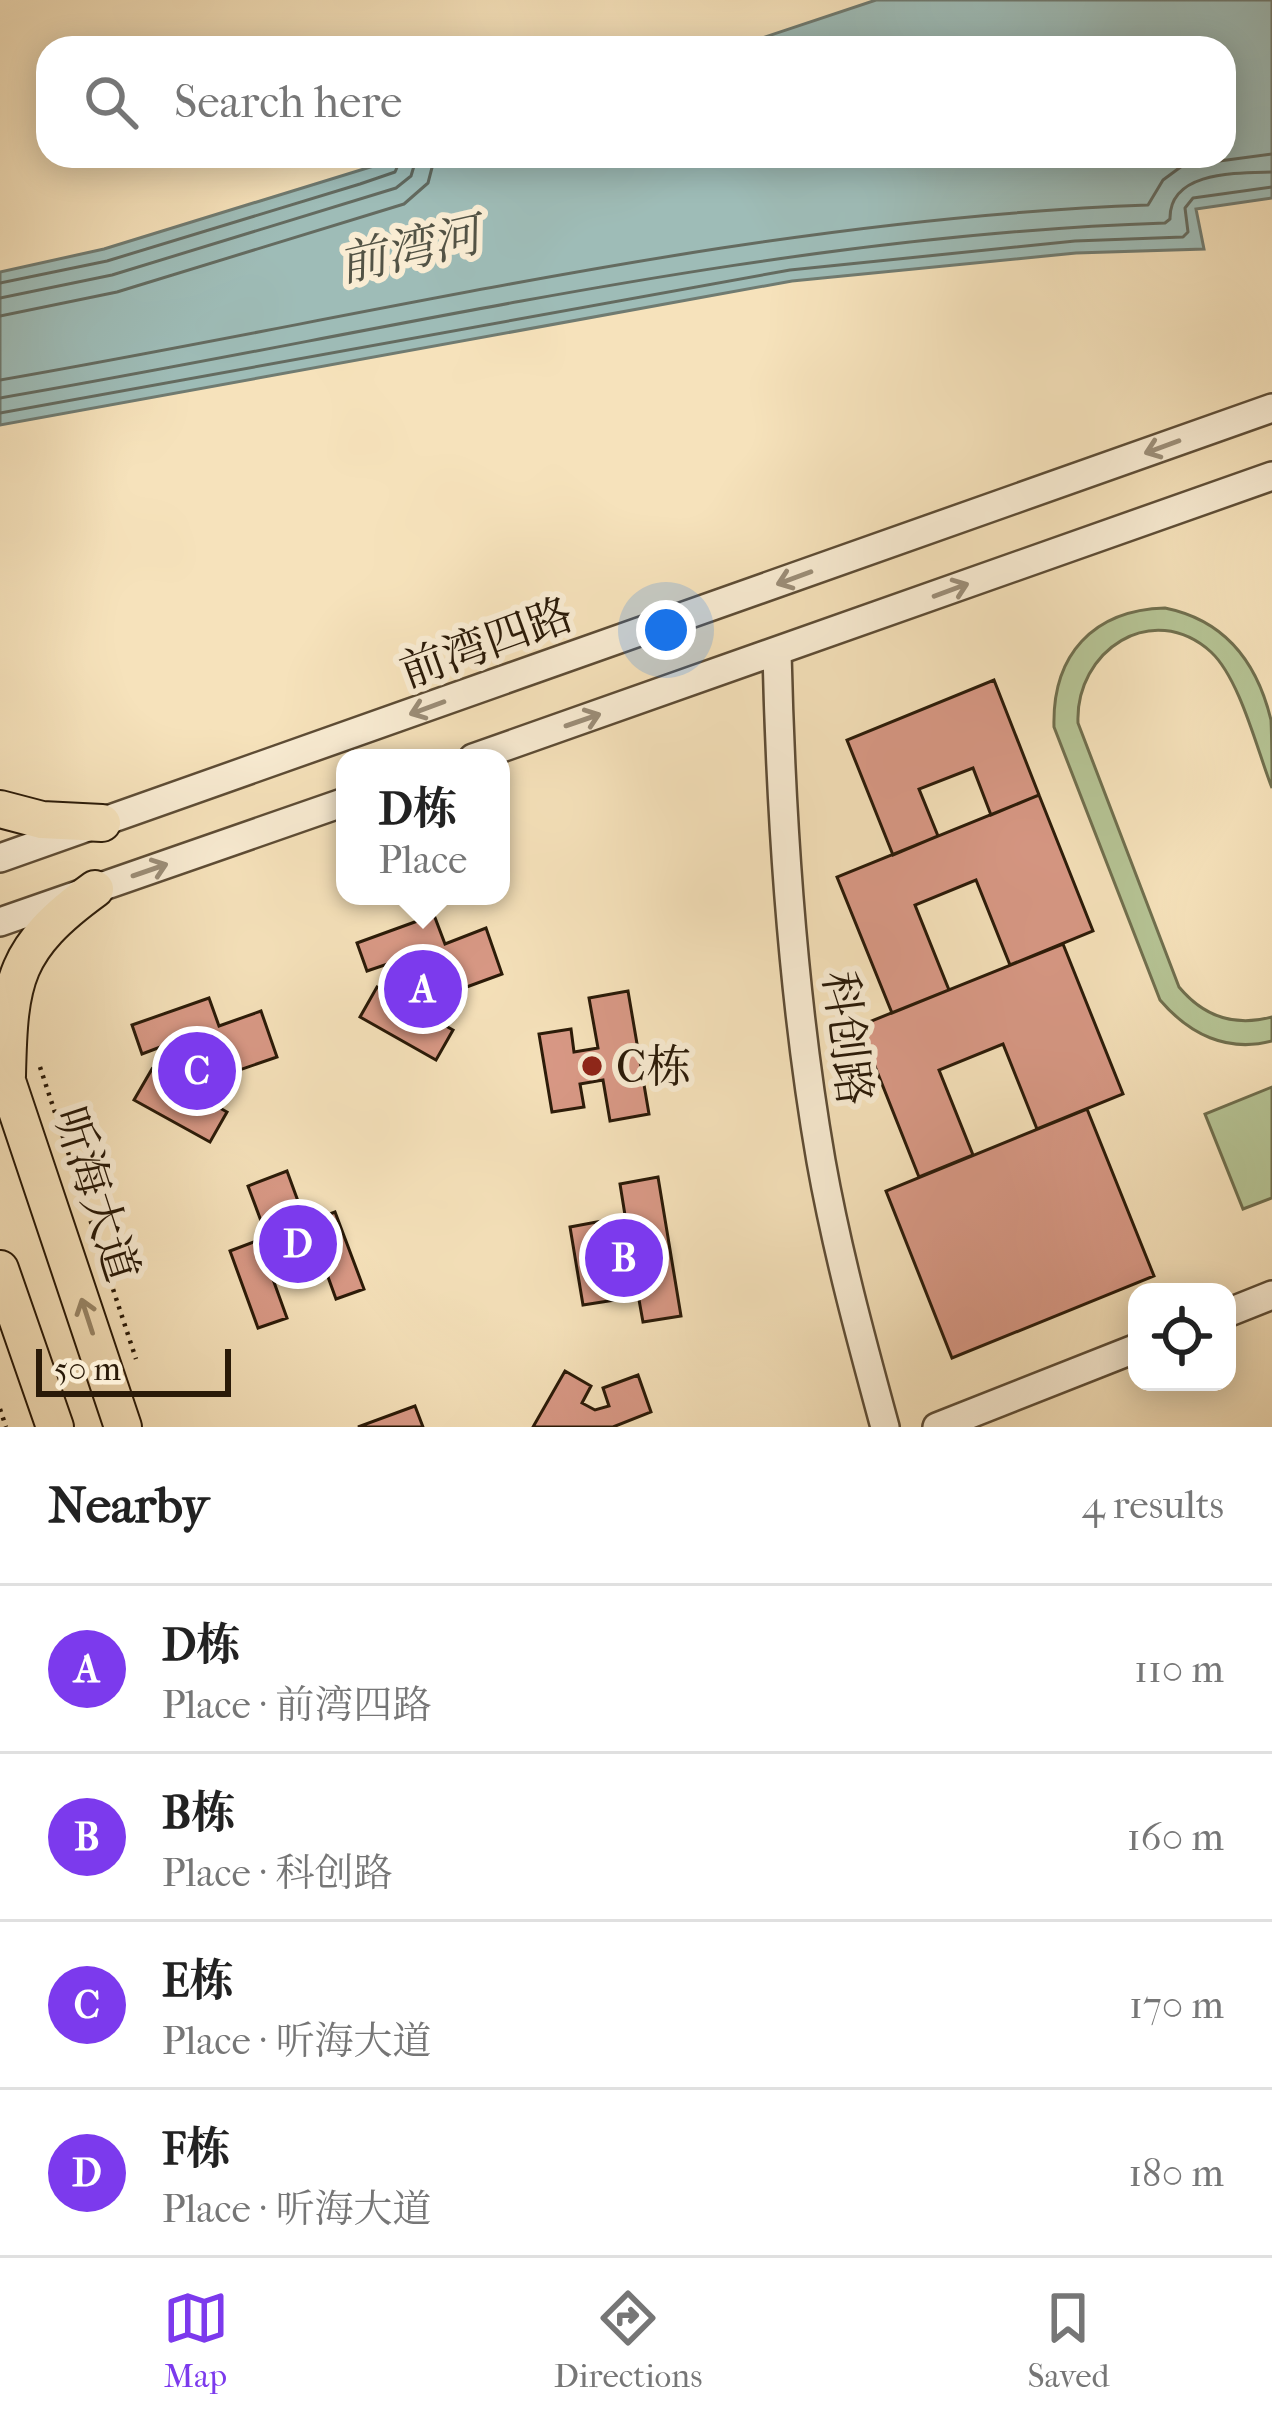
<!DOCTYPE html>
<meta charset="utf-8">
<style>
body{margin:0;font-family:"IM FELL French Canon","Noto Serif SC",serif;background:#f2f2f2;color:#222}
.controls{position:absolute;right:36px;bottom:36px;display:grid;overflow:hidden;border-radius:24px;box-shadow:0 6px 30px #0003}
.controls button{width:108px;height:108px;display:grid;place-items:center;padding:0;border:0;border-bottom:3px solid #e0e0e0;background:#fff;color:#222;font:60px sans-serif}
.scale{position:absolute;left:36px;bottom:30px;width:195px;box-sizing:border-box;padding-left:12px;border:6px solid #2a1a08;border-top:0;font-size:33px;line-height:42px;white-space:nowrap;color:#2a1a08;-webkit-text-stroke:9px #f9ecd3;paint-order:stroke}
.you{position:absolute;left:666px;top:630px;width:42px;height:42px;margin:-30px;border:9px solid #fff;border-radius:50%;background:#1a73e8;box-shadow:0 0 0 18px #1a73e833}
.badge{display:grid;place-items:center;width:78px;height:78px;border-radius:50%;background:#7c3aed;color:#fff;font-size:39px;font-weight:700}
.pin{position:absolute;translate:-50% -50%;border:6px solid #fff;box-shadow:0 3px 12px #0006}
.popup{position:absolute;left:336px;top:749px;width:174px;height:156px;box-sizing:border-box;display:grid;place-content:center;border-radius:24px;background:#fff;filter:drop-shadow(0 3px 9px #0005);font-size:39px;white-space:nowrap;color:#767676}
.popup b{font-size:45px;color:#222}
.popup::after{content:'';position:absolute;left:50%;top:100%;margin-left:-24px;border:24px solid transparent;border-top-color:#fff}
.list{margin:0;padding:0;list-style:none}
h2{display:flex;justify-content:space-between;align-items:center;height:156px;margin:0;padding:0 48px;font-size:51px}
h2 small{font-size:39px;font-weight:400;color:#767676}
.list li{display:grid;grid-template-columns:78px 1fr auto;gap:36px;align-items:center;box-sizing:border-box;height:168px;padding:0 48px;border-top:3px solid #e0e0e0}
.list b{display:block;font-size:45px;white-space:nowrap}
.list p{margin:0;font-size:39px;white-space:nowrap;color:#767676}
.list em{font-size:39px;font-style:normal;color:#767676}
.icon{flex:none;width:66px;height:66px;fill:none;stroke:currentColor;stroke-width:2;stroke-linecap:round;stroke-linejoin:round}
.map{position:relative;flex:none;width:1272px;height:1427px;overflow:hidden}
.search{position:absolute;background:#fff;box-shadow:0 6px 30px #0003;left:36px;right:36px;top:36px;height:132px;display:flex;align-items:center;gap:30px;box-sizing:border-box;padding:0 42px;border-radius:36px;color:#767676;font-size:45px}
.sheet{height:828px;background:#fff}
nav{display:flex;justify-content:space-around;align-items:center;box-sizing:border-box;height:168px;border-top:3px solid #e0e0e0;background:#fff;font-size:33px;color:#767676}
nav a{display:grid;justify-items:center;gap:6px}
nav .on{color:#7c3aed}
.map>svg:first-child{display:block}
</style>
<div class="map">
<svg width="1272" height="1427" viewBox="0 0 1272 1427">
<rect width="100%" height="100%" fill="#f6e2bb"/>
<filter id="stains"><feTurbulence type="fractalNoise" baseFrequency=".00167" numOctaves="4"/><feColorMatrix values="0 0 0 0 .2 0 0 0 0 .09 0 0 0 0 .02 0 0 0 .5 -.17"/></filter>
<radialGradient id="worn" r=".72"><stop offset=".6" stop-color="#630" stop-opacity="0"/><stop offset="1" stop-color="#630" stop-opacity=".3"/></radialGradient>
<path fill="#b6c495" stroke="#706f4e" stroke-width="3" d="M1165 608C1224 620 1257 662 1271 720 1272 741 1272 767 1272 788 1257 750 1240 679 1211 652 1152 599 1075 651 1078 723L1179 987C1204 1017 1235 1027 1272 1017V1041C1227 1053 1189 1034 1160 1000L1054 727C1052 655 1093 610 1165 608Z
M1272 1087V1198L1243 1209 1205 1114Z"/>
<path fill="#9ebcb7" stroke="#707b71" stroke-width="3" d="M876 0H1272V198L1196 209 1204 249 1076 253 792 281 0 425V272L104 249 406 156H1224V48H732Z"/>
<g fill="none" stroke-linecap="round" stroke-linejoin="round">
<path stroke="#646b60" stroke-width="3" d="M0 283 107 261 360 184 395 172 402 156
M0 298 112 275 396 188 411 176 417 156
M0 316 117 292 404 204 428 183 435 156
M0 380C381 314 760 219 1148 205L1163 180 1182 166 1272 154
M0 398C387 332 771 236 1165 223L1170 219C1169 171 1236 173 1272 172
M0 413 790 270 1075 241 1183 237 1188 232 1185 208 1193 198 1272 187"/>
</g>
<path fill="#d99986" stroke="#2a1a08" stroke-width="3" d="M994 680 1039 795 991 815 973 768 919 789 938 836 893 855 847 740Z
M1039 795 1093 931 1010 965 976 880 915 905 949 990 892 1013 837 877Z
M434 915 445 944 486 928 502 974 442 996 434 1009 441 1013 437 1021 453 1030 436 1060 360 1017 377 987 384 991 388 984 395 987 408 965 405 958 367 971 357 943Z
M1063 944 1123 1094 1037 1129 1003 1044 939 1070 973 1155 919 1177 859 1026Z
M628 991 649 1114 610 1121 603 1080 580 1084 584 1107 552 1112 539 1034 571 1029 574 1052 598 1048 589 998Z
M209 998 219 1026 261 1011 277 1057 216 1078 208 1092 215 1096 211 1103 227 1112 210 1142 134 1100 152 1069 158 1073 162 1066 169 1069 182 1047 179 1040 142 1054 132 1025Z
M1087 1109 1154 1276 952 1358 886 1191Z
M287 1171 306 1223 335 1212 364 1289 336 1299 319 1252 270 1271 287 1318 258 1328 230 1251 267 1237 248 1186Z
M658 1177 681 1316 643 1322 634 1272 611 1276 615 1300 583 1305 570 1227 602 1221 606 1244 629 1240 620 1184Z
M565 1371 591 1386 582 1403 595 1410 609 1406 603 1388 638 1375 651 1412 613 1427H533Z
M415 1406 423 1427H358Z"/>
<g fill="none" stroke-linecap="round" stroke-linejoin="round">
<defs>
<path id="minor" d="M777 653C781 822 792 994 821 1161 837 1251 861 1339 885 1427
M473 758 1272 476
M0 858 1272 408
M0 922 345 802
M1227 1313 1272 1295
M937 1427 1137 1348"/>
<path id="major" d="M0 809 42 820 102 823
M0 1060 123 1427
M7 1076C9 979 14 948 95 889
M0 1269 55 1427"/>
</defs>
<use href="#minor" stroke="#5d4c35" stroke-width="32"/>
<use href="#major" stroke="#2a1a08" stroke-width="40"/>
<path stroke="#2a1a08" stroke-width="4.5" stroke-dasharray="3 6" stroke-linecap="butt" d="M40 1067 136 1359
M0 1409 6 1427"/>
<use href="#minor" stroke="#f9ecd3" stroke-width="27"/>
<use href="#major" stroke="#f6e2bb" stroke-width="36"/>
</g>
<defs><path id="oneway-shaft" d="M-6 0H5M1.5-3L5.5 0L1.5 3" fill="none" stroke-width="1.6" stroke-linecap="round" stroke-linejoin="round" transform="scale(3)"/></defs>
<g stroke="#9c8e78">
<use href="#oneway-shaft" transform="translate(1162 447) rotate(160)"/>
<use href="#oneway-shaft" transform="translate(794 578) rotate(160)"/>
<use href="#oneway-shaft" transform="translate(951 590) rotate(-20)"/>
<use href="#oneway-shaft" transform="translate(427 708) rotate(160)"/>
<use href="#oneway-shaft" transform="translate(583 720) rotate(-19)"/>
<use href="#oneway-shaft" transform="translate(150 870) rotate(-19)"/>
</g>
<use stroke="#9a886a" href="#oneway-shaft" transform="translate(87 1316) rotate(-108)"/>
<circle fill="#8f2418" stroke="#f9ecd3" stroke-width="4.5" cx="592" cy="1066" r="12"/>
<g text-anchor="middle" stroke-width="12" stroke-linejoin="round" paint-order="stroke">
<g font-size="45" fill="#2a1a08" stroke="#f9ecd3">
<text transform="translate(486 642) rotate(-20)" y="16">前湾四路</text>
<text transform="translate(848 1038) rotate(83)" y="16">科创路</text>
<text transform="translate(97 1194) rotate(72)" y="16">听海大道</text>
</g>
<g font-size="45" fill="#2a1a08" stroke="#f9ecd3" text-anchor="start">
<text x="616" y="1082">C栋</text>
</g>
<g font-size="48" font-style="italic" fill="#535345" stroke="#f9ecd3">
<text transform="translate(409 249) rotate(-13)" y="17">前湾河</text>
</g>
</g>
<rect width="100%" height="100%" filter="url(#stains)"/>
<rect width="100%" height="100%" fill="url(#worn)"/>
</svg>
<div class="controls">
<button><svg class="icon" aria-label="locate" viewBox="0 0 24 24"><circle cx="12" cy="12" r="6"/><path d="M12 2v4M12 18v4M2 12h4M18 12h4"/></svg></button>
</div>
<div class="scale">50 m</div>
<div class="you"></div>
<div class="pin badge" style="left:423px;top:989px">A</div>
<div class="popup"><b>D栋</b>Place</div>
<div class="pin badge" style="left:624px;top:1258px">B</div>
<div class="pin badge" style="left:197px;top:1071px">C</div>
<div class="pin badge" style="left:298px;top:1244px">D</div>
<div class="search"><svg class="icon" aria-label="search" viewBox="0 0 24 24"><circle cx="10" cy="10" r="6"/><path d="M15 15l6 6"/></svg>Search here</div>
</div>
<section class="sheet">
<h2>Nearby<small>4 results</small></h2>
<ul class="list">
<li><span class="badge">A</span><div><b>D栋</b><p>Place · 前湾四路</p></div><em>110 m</em></li>
<li><span class="badge">B</span><div><b>B栋</b><p>Place · 科创路</p></div><em>160 m</em></li>
<li><span class="badge">C</span><div><b>E栋</b><p>Place · 听海大道</p></div><em>170 m</em></li>
<li><span class="badge">D</span><div><b>F栋</b><p>Place · 听海大道</p></div><em>180 m</em></li>
</ul>
</section>
<nav>
<a class="on"><svg class="icon" aria-label="map" viewBox="0 0 24 24"><path d="M3 6l6-2 6 2 6-2v14l-6 2-6-2-6 2zM9 4v14M15 6v14"/></svg>Map</a>
<a><svg class="icon" aria-label="directions" viewBox="0 0 24 24"><path d="M12 3l9 9-9 9-9-9zM9 14v-3h6M13 9l2 2-2 2"/></svg>Directions</a>
<a><svg class="icon" aria-label="saved" viewBox="0 0 24 24"><path d="M7 4h10v16l-5-4-5 4z"/></svg>Saved</a>
</nav>
